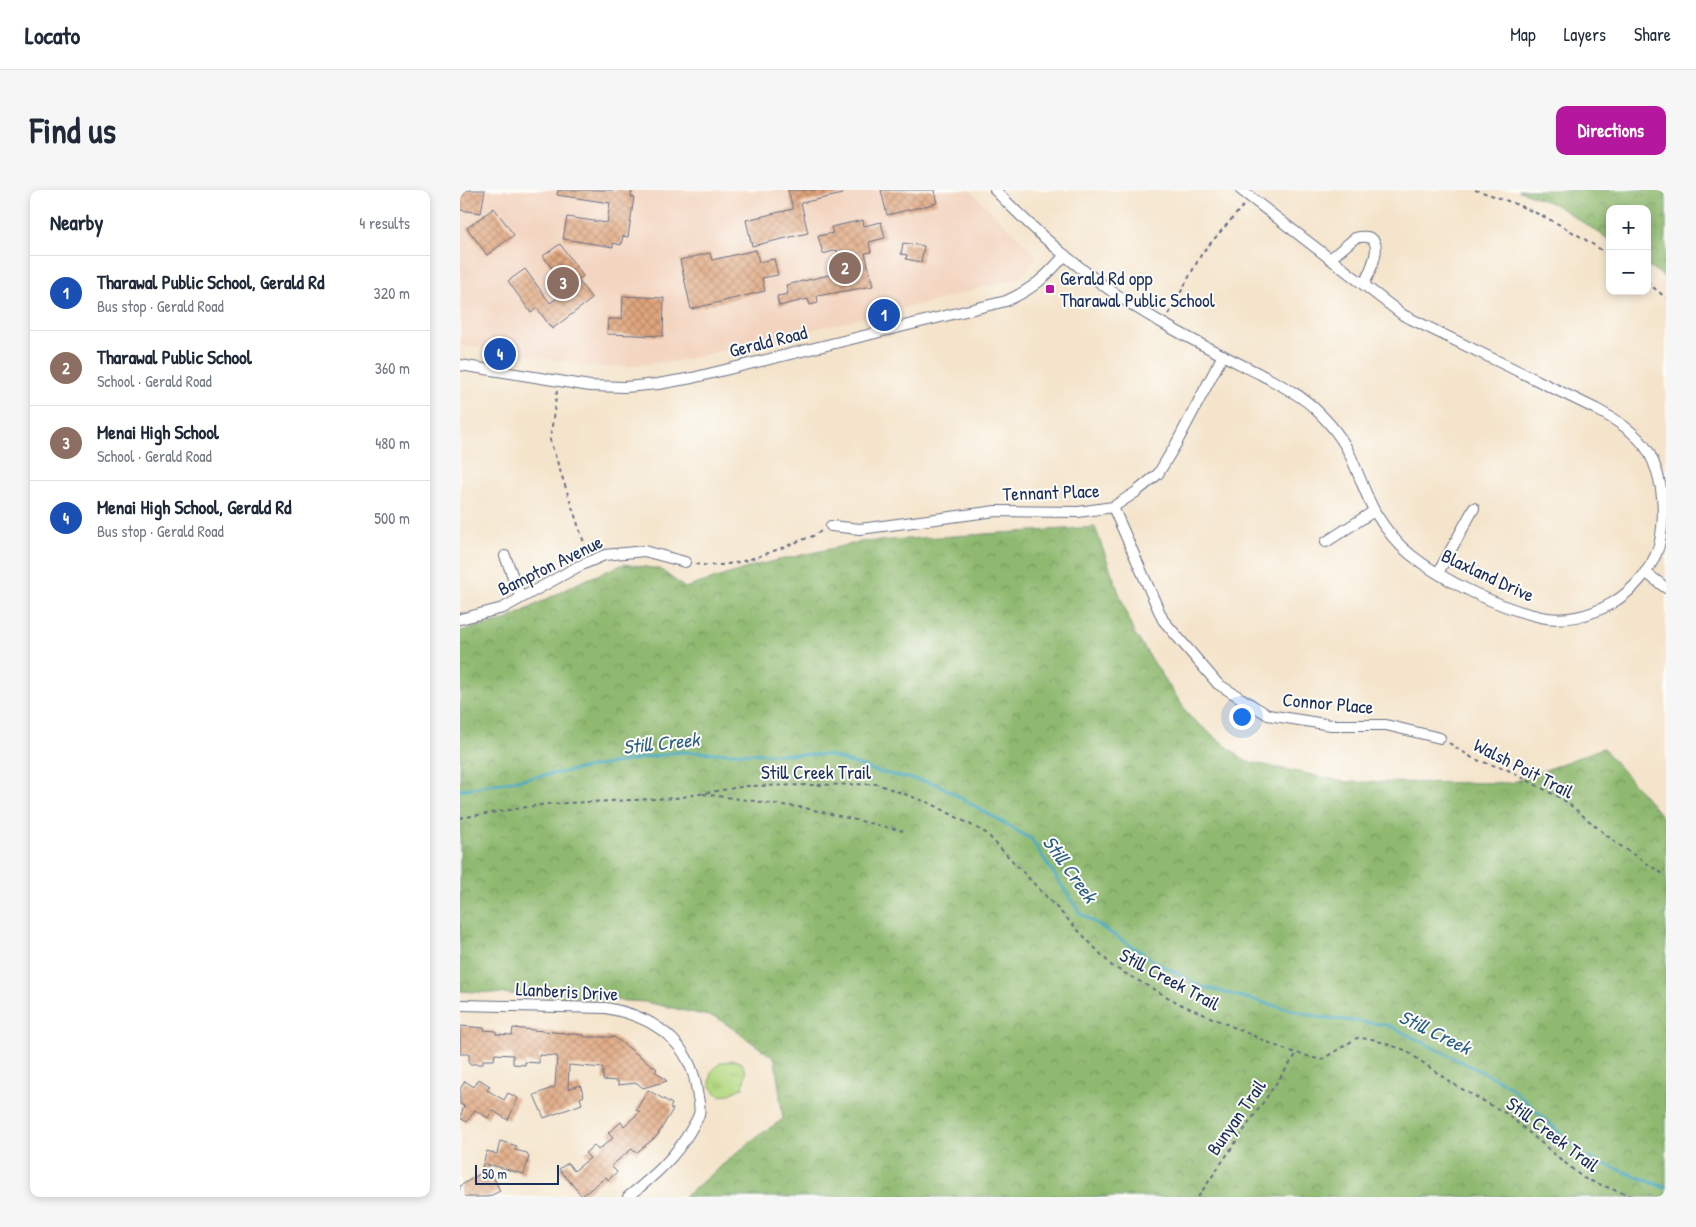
<!DOCTYPE html>
<meta charset="utf-8">
<style>
body{margin:0;font-family:"Patrick Hand",sans-serif;background:#f6f6f7;color:#1f2937}
.controls{position:absolute;right:15px;top:15px;display:grid;overflow:hidden;border-radius:10px;box-shadow:0 2px 8px #0003}
.controls button{width:45px;height:45px;display:grid;place-items:center;padding:0;border:0;border-bottom:1px solid #e0e1e3;background:#fff;color:#1f2937;font:25px sans-serif}
.scale{position:absolute;left:15px;bottom:12px;width:84px;box-sizing:border-box;padding-left:5px;border:2px solid #1b2f5e;border-top:0;font-size:14px;line-height:18px;white-space:nowrap;color:#1b2f5e;-webkit-text-stroke:4px #fdfcf7;paint-order:stroke}
.you{position:absolute;left:781px;top:526px;width:18px;height:18px;margin:-12px;border:4px solid #fff;border-radius:50%;background:#1a73e8;box-shadow:0 0 0 8px #1a73e833}
.badge{display:grid;place-items:center;width:32px;height:32px;border-radius:50%;background:#b5179e;color:#fff;font-size:16px;font-weight:700}
.pin{position:absolute;translate:-50% -50%;border:2px solid #fff;box-shadow:0 1px 5px #0006}
.list{margin:0;padding:0;list-style:none}
h2{display:flex;justify-content:space-between;align-items:center;height:65px;margin:0;padding:0 20px;font-size:21px}
h2 small{font-size:16px;font-weight:400;color:#747a83}
.list li{display:grid;grid-template-columns:32px 1fr auto;gap:15px;align-items:center;box-sizing:border-box;height:75px;padding:0 20px;border-top:1px solid #e0e1e3}
.list b{display:block;font-size:19px;white-space:nowrap}
.list p{margin:0;font-size:16px;white-space:nowrap;color:#747a83}
.list em{font-size:16px;font-style:normal;color:#747a83}
.map{position:relative;flex:none;width:1206px;height:1007px;overflow:hidden;border-radius:10px}
header{display:flex;align-items:center;gap:30px;box-sizing:border-box;height:70px;padding:0 25px;background:#fff;border-bottom:1px solid #e0e1e3}
header strong{font-size:24px}
nav{display:flex;gap:28px;margin-inline-start:auto;font-size:18px}
.intro{display:flex;align-items:center;justify-content:space-between;box-sizing:border-box;height:120px;padding:0 30px}
h1{margin:0;font-size:35px}
.button{padding:12px 22px;border-radius:10px;background:#b5179e;color:#fff;font-size:18px;font-weight:700}
main{display:flex;gap:30px;padding:0 30px}
aside{flex:1;background:#fff;border-radius:10px;box-shadow:0 2px 8px #0003}
.map>svg:first-child{display:block}
</style>
<header>
<strong>Locato</strong>
<nav><a>Map</a><a>Layers</a><a>Share</a></nav>
</header>
<div class="intro"><h1>Find us</h1><a class="button">Directions</a></div>
<main>
<aside>
<h2>Nearby<small>4 results</small></h2>
<ul class="list">
<li><span class="badge" style="background:#1a4fb4">1</span><div><b>Tharawal Public School, Gerald Rd</b><p>Bus stop · Gerald Road</p></div><em>320 m</em></li>
<li><span class="badge" style="background:#8d6e63">2</span><div><b>Tharawal Public School</b><p>School · Gerald Road</p></div><em>360 m</em></li>
<li><span class="badge" style="background:#8d6e63">3</span><div><b>Menai High School</b><p>School · Gerald Road</p></div><em>480 m</em></li>
<li><span class="badge" style="background:#1a4fb4">4</span><div><b>Menai High School, Gerald Rd</b><p>Bus stop · Gerald Road</p></div><em>500 m</em></li>
</ul>
</aside>
<div class="map">
<svg width="1206" height="1007" viewBox="0 0 1206 1007">
<defs>
<pattern id="forest-crowns" width="20" height="18" patternUnits="userSpaceOnUse" patternTransform="scale(1.25)"><rect width="20" height="18" fill="#8fb970"/><path d="M2 6a3 3 0 1 1 6 0M12 15a3 3 0 1 1 6 0" fill="none" stroke="#74975f"/></pattern>
<pattern id="park-tufts" width="24" height="20" patternUnits="userSpaceOnUse" patternTransform="scale(1.25)"><rect width="24" height="20" fill="#b4d982"/><path d="M3 7l-1-3M5 7V3M7 7l1-3M15 17l-1-3M17 17v-4M19 17l1-3" fill="none" stroke="#9abb73"/></pattern>
<pattern id="building-cross-hatch" width="8" height="8" patternUnits="userSpaceOnUse" patternTransform="scale(1.25)"><rect width="8" height="8" fill="#e0a57c"/><path d="M0 0l8 8M0 8l8-8" fill="none" stroke="#b58769"/></pattern>
</defs>
<rect width="100%" height="100%" fill="#fdfcf7"/>
<filter id="ink" filterUnits="userSpaceOnUse"><feTurbulence type="fractalNoise" baseFrequency=".02" numOctaves="2"/><feDisplacementMap in="SourceGraphic" scale="10" xChannelSelector="R" yChannelSelector="G"/><feConvolveMatrix kernelMatrix="1 2 1 2 8 2 1 2 1" color-interpolation-filters="sRGB"/></filter>
<filter id="wash" filterUnits="userSpaceOnUse"><feTurbulence type="fractalNoise" baseFrequency=".0096" numOctaves="4" result="noise"/><feDisplacementMap in="SourceGraphic" scale="20" xChannelSelector="R" yChannelSelector="G"/><feGaussianBlur stdDeviation="1.12" result="paint"/><feColorMatrix in="noise" values="0 0 0 0 0 0 0 0 0 0 0 0 0 0 0 0 0 1.4 0 .05"/><feComposite in="paint" operator="in"/></filter>
<g filter="url(#wash)">
<rect width="100%" height="100%" fill="#f4e4cb"/>
<path fill="#f3d4bf" d="M0 0H510L578 67 558 88 478 110 218 171 147 178 0 155Z"/>
<path fill="url(#forest-crowns)" stroke="#557467" d="M1058 0H1206V88L1187 75V19H1150V50L1096 15Z
M635 337 673 441 730 527 785 571 886 592 1051 593 1143 558 1206 631V1007H224L295 948 323 929 315 869 258 828 185 812 0 801V441L44 431 118 393 164 374 200 379 225 398 297 375 401 352Z"/>
<path fill="url(#park-tufts)" stroke="#688470" d="M274 870 282 873 286 882 283 897 268 905 259 906 250 895 251 882 260 873Z"/>
<g fill="none" stroke-linecap="round" stroke-linejoin="round">
<path stroke="#41a8c1" stroke-width="3" d="M0 600 218 562 368 565 419 582 477 594 571 649 620 723 696 772 743 797 859 827 928 835 1048 895 1126 967 1206 998"/>
</g>
<g id="blocks">
<path fill="url(#building-cross-hatch)" d="M0 0H25L21 23 0 20Z
M98 0H172L171 7H174L168 47 163 46 161 55 153 53V57L103 49 107 27 147 33 150 13 97 5Z
M328 0H382L383 4 341 13 348 43 292 56 286 30 333 19Z
M421 0H474L477 13 427 25Z
M34 18 54 45 27 65 7 38Z
M403 30 404 36 421 32 425 48 409 52 411 62 405 63 413 96 357 106 358 113 350 115 348 109 319 116 317 106 328 104 326 95 382 82 377 60 363 64 358 46 373 43 371 37Z
M443 53 464 56 461 72 446 69 447 65 441 64Z
M100 54 123 86 118 90 132 109 92 139 77 118 71 123 48 91 65 79 90 113 108 100 83 66Z
M296 60 299 72 314 69 318 85 302 88 305 101 231 119 220 70 250 63 252 70Z
M163 106 204 108 203 146 147 144 148 129H162Z
M0 836 24 838V840L36 841V844L52 845 53 838 124 845V847H154L197 879 195 881 207 891 183 898 177 893 158 895V891L143 890V878L109 875 108 899 120 895 124 906 120 908 122 914 84 928 74 905 95 897 97 866 79 865V873L65 872V875L53 874V865L35 864 34 870H23V874H9V864H0Z
M19 889 30 896 27 900 44 910 48 903 58 908 48 930 32 920 28 928 15 920 7 932 0 928 4 916 0 914V899L5 891 14 897Z
M188 900 212 914 210 918 213 919 197 946 176 963 172 959 169 961 151 976 157 982 148 990 146 987 122 1006 99 979 108 973 114 981 130 968 125 963 134 955 138 960 153 948 148 943 161 932 164 936 180 922 176 920Z
M40 951 57 956 55 960 67 963 69 967 64 984 27 974 40 1001 28 1007H0V996L20 984 27 961 37 964Z"/>
</g>
</g>
<g filter="url(#ink)">
<use href="#blocks" fill-opacity="0" stroke="#676e84" stroke-width="1"/>
<g fill="none" stroke-linecap="round" stroke-linejoin="round">
<defs>
<path id="minor" d="M535 0C585 52 641 99 704 134 735 152 768 168 800 184 818 194 838 203 853 217 867 230 882 247 890 265 899 284 905 304 915 322 924 337 937 354 951 365 982 390 1042 419 1081 427 1129 437 1184 403 1199 356 1206 325 1204 289 1188 261 1176 242 1156 230 1136 219L943 125 781 0
M870 69 895 48C931 39 911 80 904 94
M0 175 130 196 165 197 198 194 232 188 546 111C573 99 586 87 605 65
M653 317 703 430 758 494 808 525 871 535H926L980 548
M371 336 400 339 536 321 618 322 653 317 676 302 698 284 716 254 763 165
M866 352 914 321
M45 366 61 408
M1185 382 1206 398
M978 383 1014 318
M0 429 43 418 119 376 145 365 184 361 225 372
M0 815 146 818C192 826 231 851 237 902 238 908 241 918 239 924 238 929 234 934 232 938 215 968 194 986 168 1007"/>
</defs>
<use href="#minor" stroke="#676e84" stroke-width="12"/>
<path stroke="#676e84" stroke-width="2" stroke-dasharray="4 4" stroke-linecap="butt" d="M1015 0C1063 14 1109 37 1150 66
M1187 92 1206 108
M709 124 742 63 783 16
M97 201 90 250 127 362
M235 374C276 381 315 359 353 346L363 340
M989 553 1014 569 1048 580 1104 610 1156 653 1206 686
M243 604 345 618 443 641
M0 628 86 614 216 608 286 596 417 594 472 614 526 643 652 776 720 814 826 860 861 870 897 848 912 849 945 860 993 894 1047 924 1123 988 1173 1007
M738 1007 837 863"/>
<use href="#minor" stroke="#fff" stroke-width="10"/>
</g>
</g>
<rect fill="#b5179e" stroke="#fdfcf7" stroke-width="2" x="585" y="94" width="10" height="10" rx="2.5"/>
<g text-anchor="middle" stroke-width="4" stroke-linejoin="round" paint-order="stroke">
<g font-size="19" fill="#1b2f5e" stroke="#fdfcf7" text-anchor="start">
<text x="600" y="95">Gerald Rd opp<tspan x="600" dy="22">Tharawal Public School</tspan></text>
</g>
<g font-size="19" fill="#1b2f5e" stroke="#fdfcf7">
<text transform="translate(308 151) rotate(-14)" y="7">Gerald Road</text>
<text transform="translate(591 302) rotate(-2)" y="7">Tennant Place</text>
<text transform="translate(90 375) rotate(-26)" y="7">Bampton Avenue</text>
<text transform="translate(1028 385) rotate(25)" y="7">Blaxland Drive</text>
<text transform="translate(868 513) rotate(5)" y="7">Connor Place</text>
<text transform="translate(1064 578) rotate(27)" y="7">Walsh Poit Trail</text>
<text x="356" y="589">Still Creek Trail</text>
<text transform="translate(710 789) rotate(28)" y="7">Still Creek Trail</text>
<text transform="translate(107 801) rotate(3)" y="7">Llanberis Drive</text>
<text transform="translate(776 927) rotate(-55)" y="7">Bunyan Trail</text>
<text transform="translate(1093 944) rotate(37)" y="7">Still Creek Trail</text>
</g>
<g font-size="20" font-style="italic" fill="#2a5f86" stroke="#fdfcf7">
<text transform="translate(201 553) rotate(-6)" y="7">Still Creek</text>
<text transform="translate(610 679) rotate(54)" y="7">Still Creek</text>
<text transform="translate(975 842) rotate(26)" y="7">Still Creek</text>
</g>
</g>
</svg>
<div class="controls">
<button>+</button>
<button>−</button>
</div>
<div class="scale">50 m</div>
<div class="you"></div>
<div class="pin badge" style="left:424px;top:125px;background:#1a4fb4">1</div>
<div class="pin badge" style="left:385px;top:78px;background:#8d6e63">2</div>
<div class="pin badge" style="left:103px;top:93px;background:#8d6e63">3</div>
<div class="pin badge" style="left:40px;top:164px;background:#1a4fb4">4</div>
</div>
</main>
